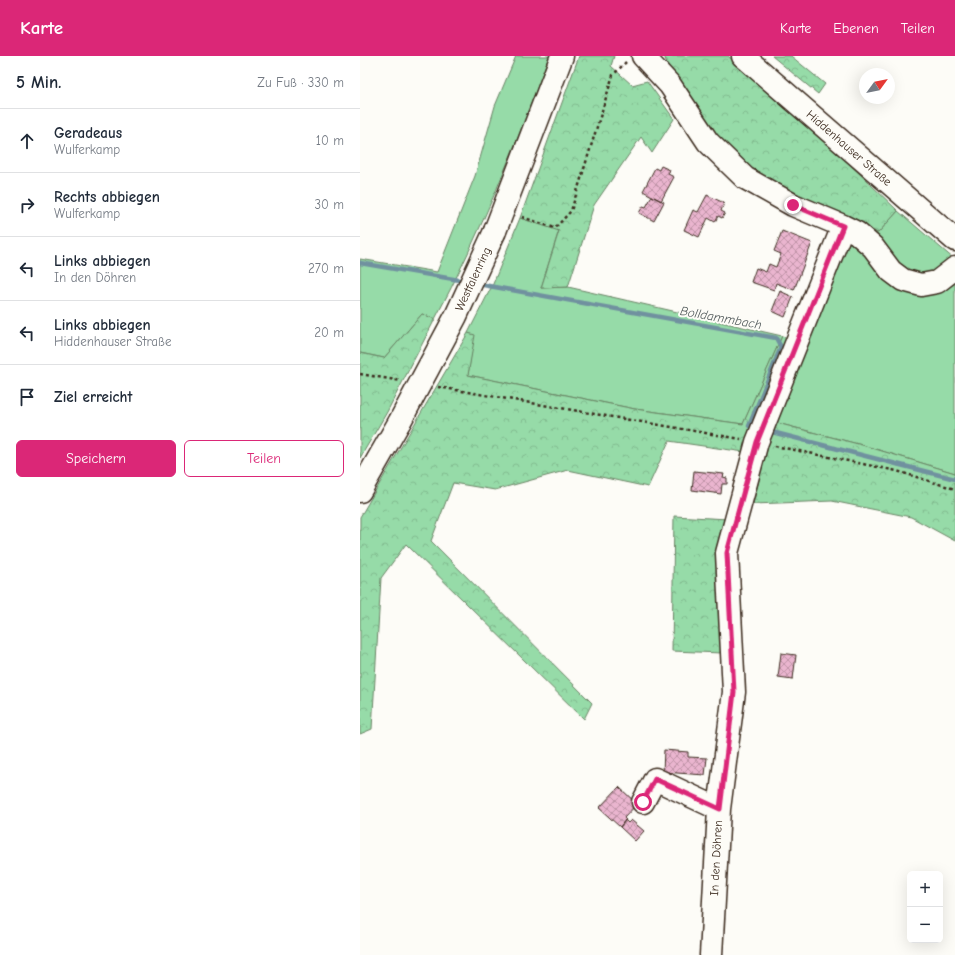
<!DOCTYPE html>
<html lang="de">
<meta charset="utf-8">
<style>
body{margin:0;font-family:"Comic Neue",sans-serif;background:#f6f6f7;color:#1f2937}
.controls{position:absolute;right:12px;bottom:12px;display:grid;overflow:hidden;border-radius:6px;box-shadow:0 4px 16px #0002}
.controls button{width:36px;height:36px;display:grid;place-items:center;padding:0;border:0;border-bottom:1px solid #e0e1e3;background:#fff;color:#1f2937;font:20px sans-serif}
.compass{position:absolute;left:499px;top:12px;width:36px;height:36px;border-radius:50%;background:#fff;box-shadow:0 4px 16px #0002;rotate:57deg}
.stop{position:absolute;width:12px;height:12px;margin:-9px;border:3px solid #db2777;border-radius:50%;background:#fff}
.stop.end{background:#db2777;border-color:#fff;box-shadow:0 1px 4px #0008}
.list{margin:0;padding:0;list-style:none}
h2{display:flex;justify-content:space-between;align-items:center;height:52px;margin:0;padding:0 16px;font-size:17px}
h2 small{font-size:13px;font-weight:400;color:#747a83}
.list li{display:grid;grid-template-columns:26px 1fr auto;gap:12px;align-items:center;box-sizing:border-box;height:64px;padding:0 16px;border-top:1px solid #e0e1e3}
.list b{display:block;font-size:15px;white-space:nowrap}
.list p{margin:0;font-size:13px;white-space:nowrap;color:#747a83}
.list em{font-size:13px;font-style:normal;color:#747a83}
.actions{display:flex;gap:8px;padding:12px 16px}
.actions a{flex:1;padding:9px 0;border:1px solid #db2777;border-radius:6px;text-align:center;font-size:14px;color:#db2777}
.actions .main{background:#db2777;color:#fff}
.icon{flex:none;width:22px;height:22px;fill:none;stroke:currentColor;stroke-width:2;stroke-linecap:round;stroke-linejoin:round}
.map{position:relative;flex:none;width:595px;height:899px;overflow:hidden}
header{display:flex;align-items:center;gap:24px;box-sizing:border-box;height:56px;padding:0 20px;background:#db2777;color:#fff}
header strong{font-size:19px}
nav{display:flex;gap:22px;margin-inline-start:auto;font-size:14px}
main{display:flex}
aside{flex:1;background:#fff}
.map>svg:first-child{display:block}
</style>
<header>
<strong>Karte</strong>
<nav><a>Karte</a><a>Ebenen</a><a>Teilen</a></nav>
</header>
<main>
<aside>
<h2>5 Min.<small>Zu Fuß · 330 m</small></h2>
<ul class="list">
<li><svg class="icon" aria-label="ahead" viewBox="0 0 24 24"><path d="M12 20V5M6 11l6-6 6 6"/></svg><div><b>Geradeaus</b><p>Wulferkamp</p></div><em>10 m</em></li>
<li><svg class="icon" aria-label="right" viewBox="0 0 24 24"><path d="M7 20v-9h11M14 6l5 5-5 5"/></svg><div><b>Rechts abbiegen</b><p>Wulferkamp</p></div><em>30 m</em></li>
<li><svg class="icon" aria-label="left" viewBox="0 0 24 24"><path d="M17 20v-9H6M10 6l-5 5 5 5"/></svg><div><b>Links abbiegen</b><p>In den Döhren</p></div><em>270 m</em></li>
<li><svg class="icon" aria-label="left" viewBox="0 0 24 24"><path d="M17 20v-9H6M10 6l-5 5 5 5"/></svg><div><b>Links abbiegen</b><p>Hiddenhauser Straße</p></div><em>20 m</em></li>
<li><svg class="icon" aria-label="arrive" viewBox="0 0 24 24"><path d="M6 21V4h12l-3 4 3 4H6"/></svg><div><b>Ziel erreicht</b></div></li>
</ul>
<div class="actions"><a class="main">Speichern</a><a>Teilen</a></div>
</aside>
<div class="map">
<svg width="595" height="899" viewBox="0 0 595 899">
<defs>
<pattern id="forest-crowns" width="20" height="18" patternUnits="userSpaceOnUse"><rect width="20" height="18" fill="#96dba8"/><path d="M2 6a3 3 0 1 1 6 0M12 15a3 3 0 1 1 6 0" fill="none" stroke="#82bc90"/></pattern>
<pattern id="building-cross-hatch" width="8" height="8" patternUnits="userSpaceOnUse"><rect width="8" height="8" fill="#eab5cf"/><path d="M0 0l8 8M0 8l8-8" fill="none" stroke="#bf93a7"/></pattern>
</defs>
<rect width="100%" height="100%" fill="#fdfcf7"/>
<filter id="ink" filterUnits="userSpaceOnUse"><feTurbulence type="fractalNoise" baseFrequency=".025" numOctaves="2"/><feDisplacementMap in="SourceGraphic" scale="8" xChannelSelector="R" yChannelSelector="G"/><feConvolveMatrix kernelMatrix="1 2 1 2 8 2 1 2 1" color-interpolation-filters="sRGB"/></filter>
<g filter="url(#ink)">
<path fill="#96dba8" stroke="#688263" d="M156 0H189C156 89 120 179 75 263L62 258 24 302 0 297V203L77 216 115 120 135 50Z
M538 155 595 204V417L502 389 417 367 494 165 518 177Z
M160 162 199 174 181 232 208 231 422 280 383 368 275 353 108 319 114 279 108 277 133 228Z"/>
<path fill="url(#forest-crowns)" stroke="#688263" d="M219 0H254L251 10 272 29 287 25 314 63 292 97 281 81 234 149 208 231 181 232 199 175 160 162Z
M304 0H368L443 63 538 155 518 177C492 164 463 155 436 143 424 137 391 118 382 109 353 84 318 35 304 0Z
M412 0H431L465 28 458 38Z
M62 258 75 263 27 356 0 402V297L24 302Z
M108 277 115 279 108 319 275 353 383 368 422 280 446 287 417 367 502 389 595 417V485L551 461 472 445 393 448 405 399 309 385 288 431 208 414 135 434 93 427 71 485 232 647 224 663 46 488 21 522 12 673 0 678V461Z
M314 460 368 463 362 597 312 595Z"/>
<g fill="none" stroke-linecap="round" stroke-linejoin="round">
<path stroke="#70919f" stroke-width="4.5" d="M0 207 105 225
M118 228 416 282 421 291 389 370 397 372
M408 375 595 423"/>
</g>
<path fill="url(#building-cross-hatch)" stroke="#3b2a1e" d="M301 110 310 114 308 118 314 121 301 145 283 135 295 112 299 114Z
M347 139 364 147 361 155 365 157 362 162 358 160 355 166 348 162 339 181 324 174 333 154 338 156Z
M292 140 304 146 294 165 279 157 283 150 286 151Z
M422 175 452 187 434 234 416 227 414 234 391 226 396 212 406 216 409 208 416 211 421 198 414 195Z
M420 235 433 241 425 261 412 255Z
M334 415 364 418 363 421 367 422V428H362L361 438 332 434Z
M421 597 436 599 433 623 418 621Z
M304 694 328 696V701L347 702 345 719 303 716Z
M259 731 277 748 264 762 266 764 260 771 239 752Z
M265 764 268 767 271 764 284 775 275 785 260 771Z"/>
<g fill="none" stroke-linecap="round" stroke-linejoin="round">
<defs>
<path id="minor" d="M283 0 310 29 348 86 385 122 433 149 483 170
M283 746 295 723 359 753
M351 899 359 753 374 636 367 497 397 386 483 170 497 177 513 191 531 215 543 224 561 229 577 226 595 212"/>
<path id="major" d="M383 0 595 184
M135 175 202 0
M0 435 40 365"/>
</defs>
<use href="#minor" stroke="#3b2a1e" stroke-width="25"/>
<use href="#major" stroke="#3b2a1e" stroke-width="25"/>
<path stroke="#3b2a1e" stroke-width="2.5" stroke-dasharray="3 3" stroke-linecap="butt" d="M162 161 195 172 211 155 253 19 266 6
M0 318 41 325
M78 331 381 383
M415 390 537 415 595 433"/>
<use href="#minor" stroke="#fdfcf7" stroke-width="22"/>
<use href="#major" stroke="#fdfcf7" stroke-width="22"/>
<defs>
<path id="major-bridge" d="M40 365 96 260 135 175"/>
</defs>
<use href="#major-bridge" stroke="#3b2a1e" stroke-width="25" stroke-linecap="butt"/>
<use href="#major-bridge" stroke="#fdfcf7" stroke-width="22"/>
</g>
</g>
<g fill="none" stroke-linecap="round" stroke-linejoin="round" filter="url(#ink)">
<path stroke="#db2777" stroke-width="5" d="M283 746 295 723 360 753 374 636 367 497 397 386 483 170 433 149"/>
</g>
<g text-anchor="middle" stroke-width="4" stroke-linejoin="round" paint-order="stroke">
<g font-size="12" fill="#3b2a1e" stroke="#fdfcf7">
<text transform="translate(489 92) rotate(41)" y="4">Hiddenhauser Straße</text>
<text transform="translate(113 223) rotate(-65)" y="4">Westfalenring</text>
<text transform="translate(356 802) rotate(-87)" y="4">In den Döhren</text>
</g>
<g font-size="13" font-style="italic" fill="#555d5e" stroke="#fdfcf7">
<text transform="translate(361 261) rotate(10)" y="5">Bolldammbach</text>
</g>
</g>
</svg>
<div class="controls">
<button>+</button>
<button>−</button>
</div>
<svg class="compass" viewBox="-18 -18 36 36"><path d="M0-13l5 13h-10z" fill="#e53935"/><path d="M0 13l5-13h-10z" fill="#747a83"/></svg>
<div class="stop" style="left:283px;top:746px"></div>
<div class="stop end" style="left:433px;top:149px"></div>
</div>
</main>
